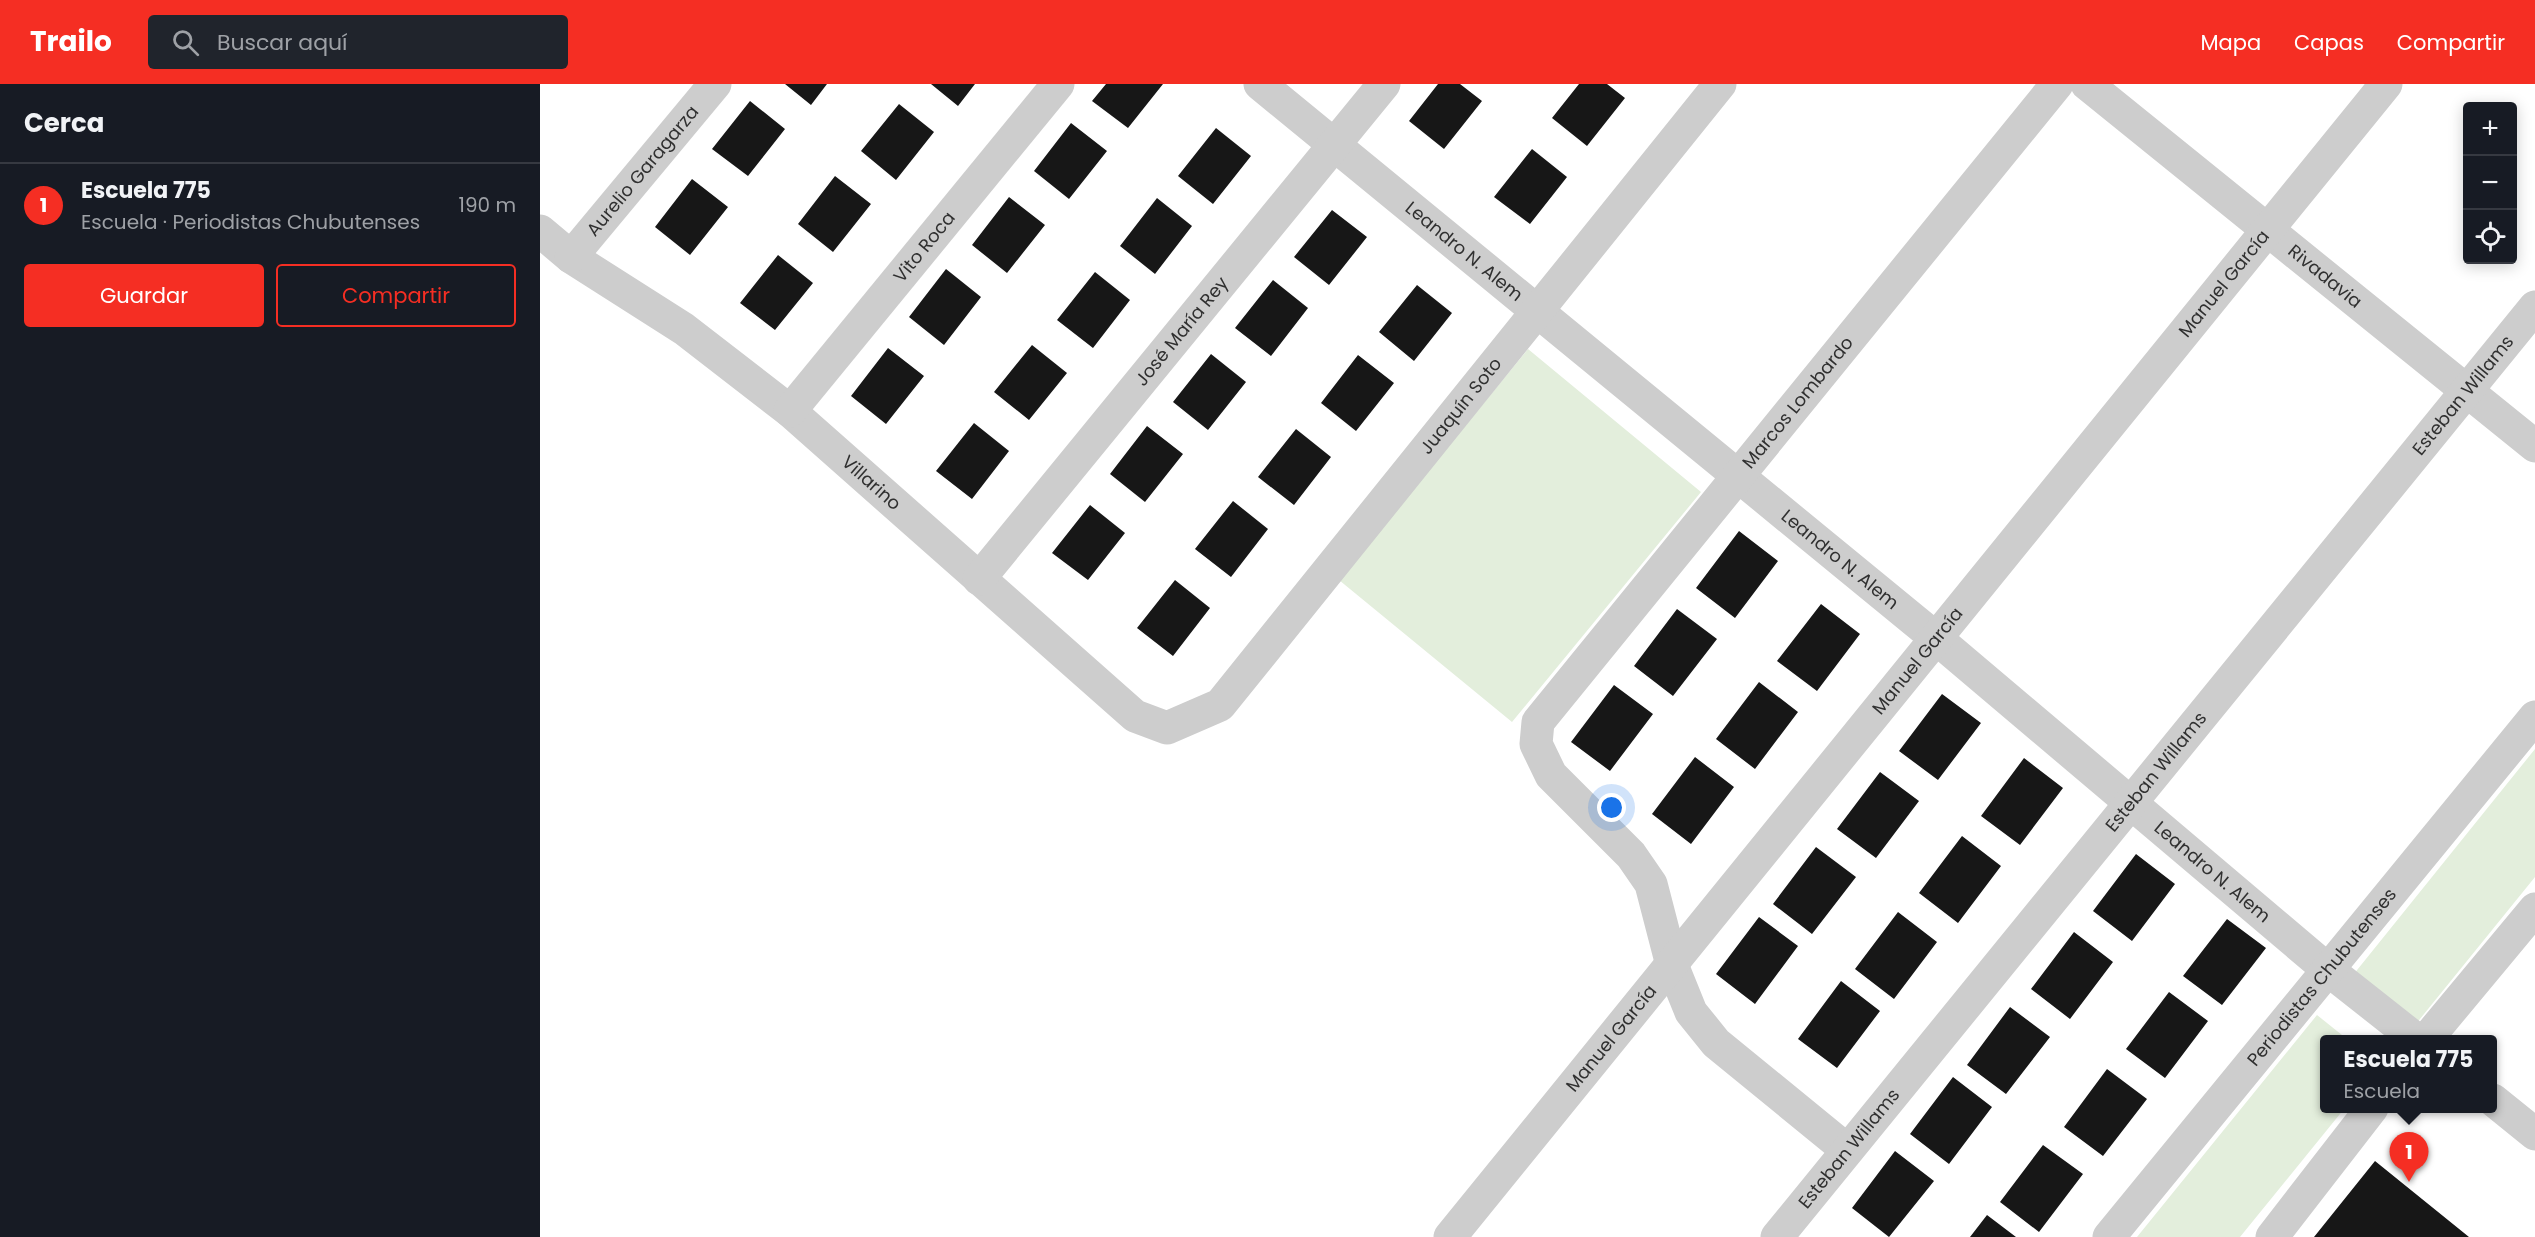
<!DOCTYPE html>
<html lang="es">
<meta charset="utf-8">
<style>
body{margin:0;font-family:Poppins,sans-serif;background:#20242c;color:#f1f3f6}
.controls{position:absolute;right:18px;top:18px;display:grid;overflow:hidden;border-radius:6px;box-shadow:0 3px 15px #0003}
.controls button{width:54px;height:54px;display:grid;place-items:center;padding:0;border:0;border-bottom:2px solid #363941;background:#171b24;color:#f1f3f6;font:30px sans-serif}
.you{position:absolute;left:1072px;top:724px;width:21px;height:21px;margin:-15px;border:4px solid #fff;border-radius:50%;background:#1a73e8;box-shadow:0 0 0 9px #1a73e833}
.badge{display:grid;place-items:center;width:39px;height:39px;border-radius:50%;background:#f52e23;color:#fff;font-size:20px;font-weight:700}
.pin{position:absolute;translate:-50% -50px;filter:drop-shadow(0 2px 3px #0008)}
.pin::after{content:'';position:absolute;top:32px;width:21px;height:18px;background:inherit;clip-path:polygon(0 0,100% 0,50% 100%)}
.popup{position:absolute;left:1780px;top:951px;width:177px;height:78px;box-sizing:border-box;display:grid;place-content:center;border-radius:6px;background:#171b24;filter:drop-shadow(0 2px 4px #0005);font-size:20px;white-space:nowrap;color:#9ea1a6}
.popup b{font-size:22px;color:#f1f3f6}
.popup::after{content:'';position:absolute;left:50%;top:100%;margin-left:-12px;border:12px solid transparent;border-top-color:#171b24}
.list{margin:0;padding:0;list-style:none}
h2{display:flex;justify-content:space-between;align-items:center;height:78px;margin:0;padding:0 24px;font-size:26px}
h2 small{font-size:20px;font-weight:400;color:#9ea1a6}
.list li{display:grid;grid-template-columns:39px 1fr auto;gap:18px;align-items:center;box-sizing:border-box;height:84px;padding:0 24px;border-top:2px solid #363941}
.list b{display:block;font-size:22px;white-space:nowrap}
.list p{margin:0;font-size:20px;white-space:nowrap;color:#9ea1a6}
.list em{font-size:20px;font-style:normal;color:#9ea1a6}
.actions{display:flex;gap:12px;padding:18px 24px}
.actions a{flex:1;padding:14px 0;border:2px solid #f52e23;border-radius:6px;text-align:center;font-size:21px;color:#f52e23}
.actions .main{background:#f52e23;color:#fff}
.icon{flex:none;width:33px;height:33px;fill:none;stroke:currentColor;stroke-width:2;stroke-linecap:round;stroke-linejoin:round}
.map{position:relative;flex:none;width:1995px;height:1153px;overflow:hidden}
header{display:flex;align-items:center;gap:36px;box-sizing:border-box;height:84px;padding:0 30px;background:#f52e23;color:#fff}
header strong{font-size:28px}
nav{display:flex;gap:33px;margin-inline-start:auto;font-size:21px}
.search{width:420px;height:54px;background:#20242c;display:flex;align-items:center;gap:15px;box-sizing:border-box;padding:0 21px;border-radius:6px;color:#9ea1a6;font-size:22px}
main{display:flex}
aside{flex:1;background:#171b24}
.map>svg:first-child{display:block}
</style>
<header>
<strong>Trailo</strong>
<div class="search"><svg class="icon" aria-label="search" viewBox="0 0 24 24"><circle cx="10" cy="10" r="6"/><path d="M15 15l6 6"/></svg>Buscar aquí</div>
<nav><a>Mapa</a><a>Capas</a><a>Compartir</a></nav>
</header>
<main>
<aside>
<h2>Cerca<small></small></h2>
<ul class="list">
<li><span class="badge">1</span><div><b>Escuela 775</b><p>Escuela · Periodistas Chubutenses</p></div><em>190 m</em></li>
</ul>
<div class="actions"><a class="main">Guardar</a><a>Compartir</a></div>
</aside>
<div class="map">
<svg width="1995" height="1153" viewBox="0 0 1995 1153">
<rect width="100%" height="100%" fill="#fff"/>
<path fill="#e3eedc" d="M988 265 1161 408 972 638 799 496Z
M1995 665V793L1867 951 1805 901Z
M1777 931 1807 955 1785 956V1024L1804 1025 1700 1153H1597Z"/>
<path fill="#171717" d="M245 0H287L271 21Z
M391 0H435L418 22Z
M566 0H623L588 44 552 17Z
M898 0H920L942 17 904 65 869 37Z
M1039 0H1067L1085 14 1047 62 1012 34Z
M210 17 245 45 208 92 172 65Z
M359 20 394 48 356 96 321 67Z
M531 39 567 67 529 115 494 87Z
M676 44 711 72 673 120 638 92Z
M992 65 1027 93 990 140 954 113Z
M295 92 331 120 293 168 258 140Z
M152 95 188 123 150 171 115 143Z
M469 113 505 141 467 189 432 161Z
M617 114 652 142 615 190 580 162Z
M792 126 827 153 789 201 754 173Z
M238 171 273 199 235 246 200 219Z
M406 185 441 213 404 261 369 233Z
M555 188 590 216 553 264 517 236Z
M733 196 768 224 731 272 695 244Z
M877 201 912 229 874 277 839 248Z
M492 261 527 289 489 336 454 308Z
M348 264 384 292 346 340 311 312Z
M671 270 706 298 668 346 633 318Z
M818 271 854 299 816 347 781 319Z
M434 339 469 367 432 415 396 387Z
M607 342 643 370 605 418 570 390Z
M756 345 791 373 754 421 718 393Z
M693 417 728 445 691 493 655 465Z
M550 421 585 449 548 496 512 469Z
M1199 447 1238 477 1195 534 1156 504Z
M635 496 670 524 633 572 597 544Z
M1281 520 1320 550 1277 607 1237 577Z
M1137 525 1177 555 1133 612 1094 582Z
M1219 598 1258 628 1215 685 1176 655Z
M1074 601 1113 630 1070 687 1031 658Z
M1402 610 1441 639 1398 696 1359 667Z
M1155 673 1194 703 1151 760 1112 730Z
M1484 674 1523 704 1480 761 1441 732Z
M1340 688 1379 717 1336 774 1297 745Z
M1422 752 1461 782 1418 839 1379 809Z
M1276 763 1316 793 1272 850 1233 820Z
M1596 770 1635 800 1592 857 1553 827Z
M1358 828 1397 858 1354 915 1315 885Z
M1219 833 1258 862 1215 920 1176 890Z
M1687 835 1726 864 1682 921 1643 892Z
M1534 848 1573 878 1530 935 1491 905Z
M1301 897 1340 927 1297 984 1258 955Z
M1629 908 1668 937 1625 994 1586 965Z
M1470 923 1510 953 1466 1010 1427 981Z
M1567 985 1607 1015 1563 1072 1524 1043Z
M1413 993 1452 1023 1409 1080 1370 1050Z
M1503 1061 1543 1090 1499 1148 1460 1118Z
M1355 1067 1394 1097 1349 1153 1312 1124Z
M1835 1077 1929 1153H1774Z
M1447 1131 1476 1153H1430Z"/>
<g fill="none" stroke-linecap="round" stroke-linejoin="round">
<g stroke="#cdcdcd" stroke-width="33">
<path id="s1" d="M720 0 1397 555 1787 885 1877 956"/>
<path id="s2" d="M1547 0 1995 362"/>
<path id="s3" d="M0 147 31 173 144 245 250 327 595 632 627 644 680 621 1180 0"/>
<path id="s4" d="M31 173 175 0"/>
<path id="s5" d="M250 327 518 0"/>
<path id="s6" d="M439 495 844 0"/>
<path d="M1886 956 1995 825"/>
<path d="M1953 1016 1995 1050"/>
<path id="s7" d="M1307 1066 1176 959 1151 928 1132 881 1111 800 1091 771 1011 691 996 660 998 638 1517 0"/>
<path id="s8" d="M910 1153 1846 0"/>
<path id="s9" d="M1237 1153 1995 223"/>
<path id="s10" d="M1569 1153 1995 633"/>
<path d="M1732 1153 1832 1024"/>
</g>
</g>
<g text-anchor="middle" stroke-width="6" stroke-linejoin="round" paint-order="stroke">
<g font-size="18" fill="#303030" stroke="#fff">
<text dy="6" stroke="none"><textPath href="#s4" startOffset="112">Aurelio Garagarza</textPath></text>
<text dy="6" stroke="none"><textPath href="#s5" startOffset="212">Vito Roca</textPath></text>
<text dy="6" stroke="none"><textPath href="#s1" startOffset="264">Leandro N. Alem</textPath></text>
<text dy="6" stroke="none"><textPath href="#s2" startOffset="306">Rivadavia</textPath></text>
<text dy="6" stroke="none"><textPath href="#s8" startOffset="1228">Manuel García</textPath></text>
<text dy="6" stroke="none"><textPath href="#s6" startOffset="320">José María Rey</textPath></text>
<text dy="6" stroke="none"><textPath href="#s9" startOffset="1086">Esteban Willams</textPath></text>
<text dy="6" stroke="none"><textPath href="#s7" startOffset="960">Marcos Lombardo</textPath></text>
<text dy="6" stroke="none"><textPath href="#s3" startOffset="1245">Juaquín Soto</textPath></text>
<text dy="6" stroke="none"><textPath href="#s3" startOffset="417">Villarino</textPath></text>
<text dy="6" stroke="none"><textPath href="#s1" startOffset="750">Leandro N. Alem</textPath></text>
<text dy="6" stroke="none"><textPath href="#s8" startOffset="742">Manuel García</textPath></text>
<text dy="6" stroke="none"><textPath href="#s9" startOffset="600">Esteban Willams</textPath></text>
<text dy="6" stroke="none"><textPath href="#s1" startOffset="1236">Leandro N. Alem</textPath></text>
<text dy="6" stroke="none"><textPath href="#s10" startOffset="336">Periodistas Chubutenses</textPath></text>
<text dy="6" stroke="none"><textPath href="#s8" startOffset="256">Manuel García</textPath></text>
<text dy="6" stroke="none"><textPath href="#s9" startOffset="114">Esteban Willams</textPath></text>
</g>
</g>
</svg>
<div class="controls">
<button>+</button>
<button>−</button>
<button><svg class="icon" aria-label="locate" viewBox="0 0 24 24"><circle cx="12" cy="12" r="6"/><path d="M12 2v4M12 18v4M2 12h4M18 12h4"/></svg></button>
</div>
<div class="you"></div>
<div class="pin badge" style="left:1869px;top:1098px">1</div>
<div class="popup"><b>Escuela 775</b>Escuela</div>
</div>
</main>
